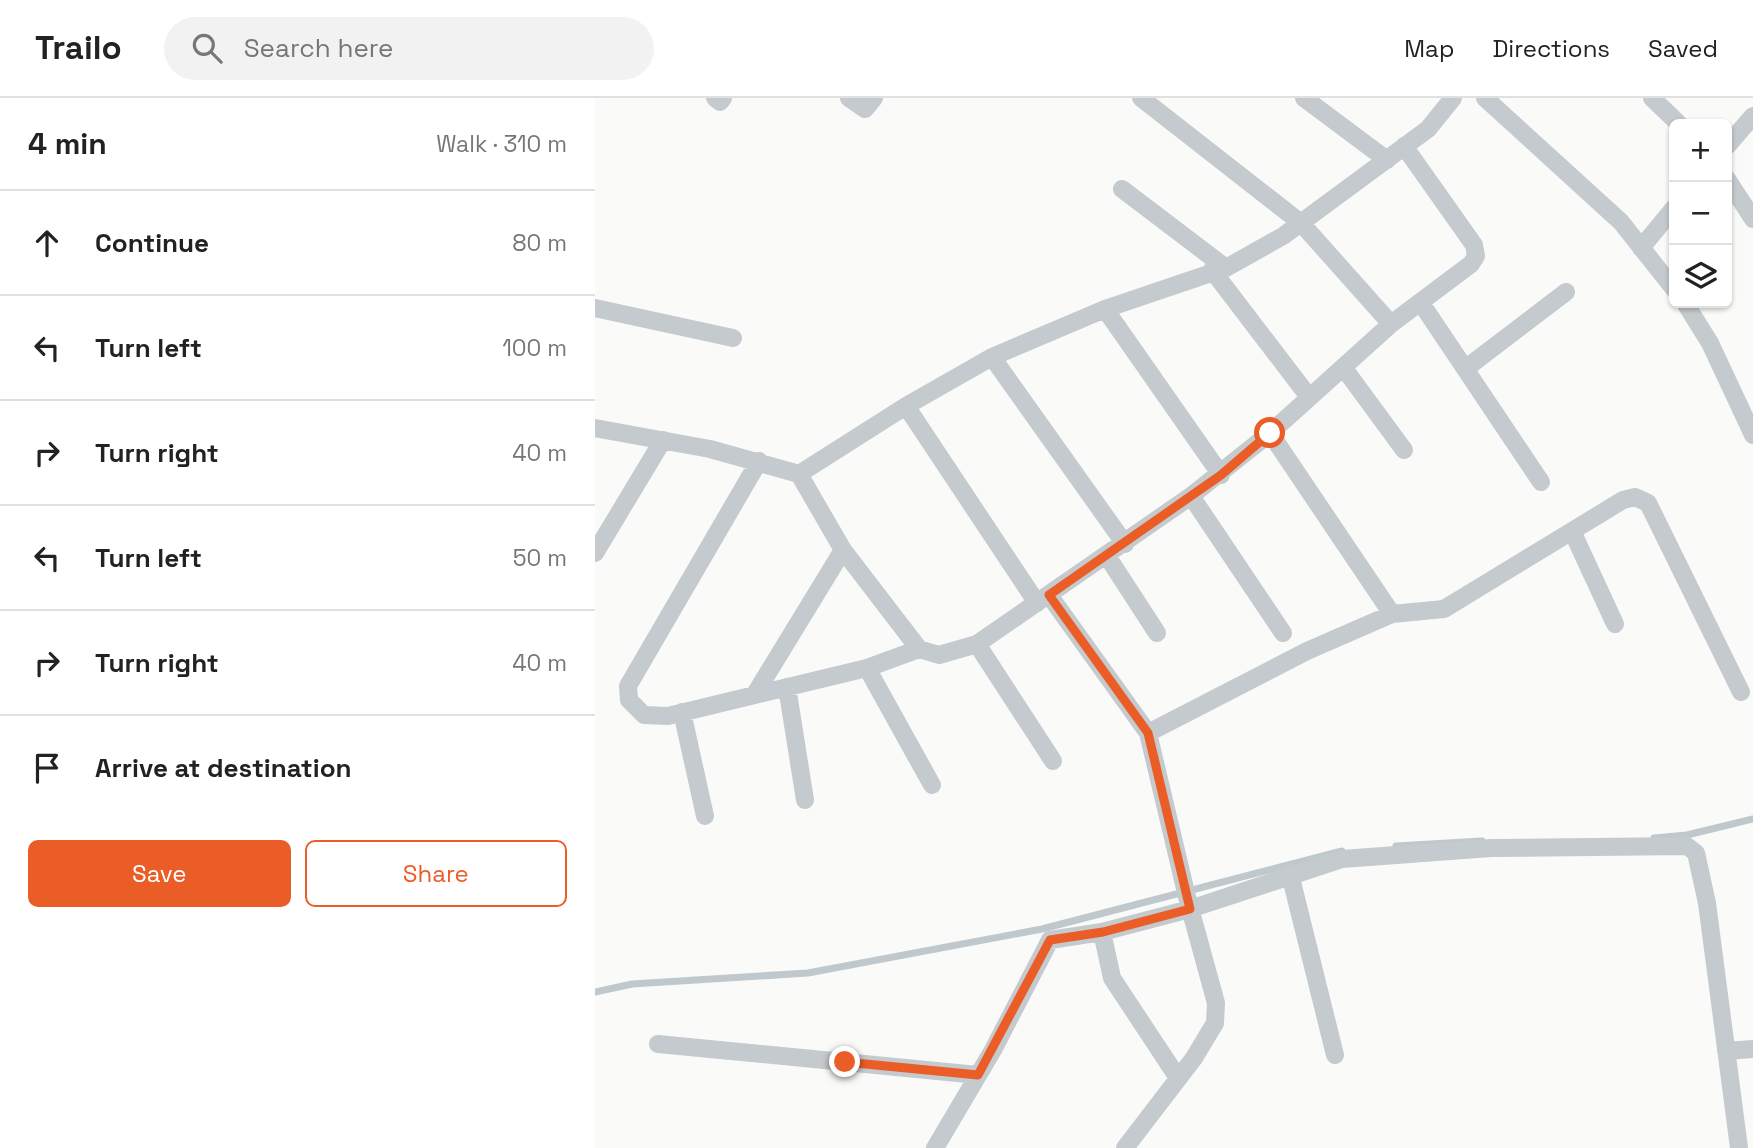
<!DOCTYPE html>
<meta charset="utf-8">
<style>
body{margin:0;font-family:"Space Grotesk",sans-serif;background:#f2f2f2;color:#222}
.controls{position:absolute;right:21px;top:21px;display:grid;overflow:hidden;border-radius:10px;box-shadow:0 2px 5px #0004}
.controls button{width:63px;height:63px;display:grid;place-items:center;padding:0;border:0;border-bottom:2px solid #e0e0e0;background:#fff;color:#222;font:35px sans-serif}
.stop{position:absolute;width:21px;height:21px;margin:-16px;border:5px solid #ea5d27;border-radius:50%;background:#fff}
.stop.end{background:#ea5d27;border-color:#fff;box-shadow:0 2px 7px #0008}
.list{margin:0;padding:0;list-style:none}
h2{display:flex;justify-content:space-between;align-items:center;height:91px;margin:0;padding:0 28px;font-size:30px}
h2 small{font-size:23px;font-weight:400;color:#767676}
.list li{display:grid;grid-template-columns:46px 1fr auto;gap:21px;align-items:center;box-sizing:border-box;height:105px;padding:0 28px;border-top:2px solid #e0e0e0}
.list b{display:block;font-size:26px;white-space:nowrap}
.list em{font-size:23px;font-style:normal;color:#767676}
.actions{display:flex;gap:14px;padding:21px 28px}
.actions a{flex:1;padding:16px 0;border:2px solid #ea5d27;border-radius:10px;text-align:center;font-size:24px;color:#ea5d27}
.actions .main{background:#ea5d27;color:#fff}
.icon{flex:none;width:38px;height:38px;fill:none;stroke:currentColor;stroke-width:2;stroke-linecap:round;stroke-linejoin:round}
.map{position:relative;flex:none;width:1158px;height:1050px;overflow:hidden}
header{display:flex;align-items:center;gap:42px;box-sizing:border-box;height:98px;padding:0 35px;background:#fff;border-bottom:2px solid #e0e0e0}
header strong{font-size:33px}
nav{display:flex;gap:38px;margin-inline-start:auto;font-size:24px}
.search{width:490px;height:63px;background:#f2f2f2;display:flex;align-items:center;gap:18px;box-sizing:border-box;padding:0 24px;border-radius:38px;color:#767676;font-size:26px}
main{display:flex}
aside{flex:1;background:#fff}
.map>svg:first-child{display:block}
</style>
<header>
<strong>Trailo</strong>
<div class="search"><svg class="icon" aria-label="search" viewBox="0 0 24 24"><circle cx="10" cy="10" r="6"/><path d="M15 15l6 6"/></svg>Search here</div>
<nav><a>Map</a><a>Directions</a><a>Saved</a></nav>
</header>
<main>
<aside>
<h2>4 min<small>Walk · 310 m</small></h2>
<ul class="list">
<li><svg class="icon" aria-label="ahead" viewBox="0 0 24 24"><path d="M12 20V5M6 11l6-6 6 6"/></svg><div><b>Continue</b></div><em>80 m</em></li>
<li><svg class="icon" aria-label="left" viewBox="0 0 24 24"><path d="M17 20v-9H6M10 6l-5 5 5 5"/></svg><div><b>Turn left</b></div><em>100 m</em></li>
<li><svg class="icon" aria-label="right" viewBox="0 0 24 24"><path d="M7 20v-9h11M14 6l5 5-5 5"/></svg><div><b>Turn right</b></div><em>40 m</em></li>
<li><svg class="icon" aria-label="left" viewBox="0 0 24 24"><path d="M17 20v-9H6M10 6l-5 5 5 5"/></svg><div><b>Turn left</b></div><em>50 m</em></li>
<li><svg class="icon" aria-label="right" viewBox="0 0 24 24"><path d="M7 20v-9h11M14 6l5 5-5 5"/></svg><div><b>Turn right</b></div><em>40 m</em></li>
<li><svg class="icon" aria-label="arrive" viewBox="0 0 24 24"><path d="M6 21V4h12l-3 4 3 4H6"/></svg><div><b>Arrive at destination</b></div></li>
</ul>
<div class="actions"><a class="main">Save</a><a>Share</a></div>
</aside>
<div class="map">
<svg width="1158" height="1050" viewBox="0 0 1158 1050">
<rect width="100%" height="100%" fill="#fafaf8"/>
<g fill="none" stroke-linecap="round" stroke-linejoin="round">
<path stroke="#bec8cd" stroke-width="7" d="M1059 740 1092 737 1158 721
M801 748 887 743
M0 894 37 886 213 875 447 831 747 753"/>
<path stroke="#c5cace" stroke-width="18" d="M120 0 125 4 128 0
M254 0 270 11 279 0
M546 0 706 125 796 226
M709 0 792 62
M890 0 1026 124 1079 191
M1057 0 1084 26
M1132 48 1158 18
M1132 81 1158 121
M527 91 631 170
M1046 150 1079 110
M617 172 714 299
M826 205 946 384
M1090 205 1115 245 1158 337
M0 210 138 240
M510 211 626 377
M397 259 530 446
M748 269 809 352
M870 271 971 194
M311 308 442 505
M0 330 115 351 204 376 248 452 324 551 344 557 382 546 596 398 688 535
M675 335 797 516
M164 363 33 588 34 602 49 617 73 618 272 570 324 551
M204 376 311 308 397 259 510 211 631 170 688 138 833 31 858 0
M596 398 675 335 796 226 876 166 881 158 879 147 809 48
M977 433 1020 526
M0 455 68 342
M512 458 562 535
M454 497 553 635
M382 546 458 663
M272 570 337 687
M192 589 210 702
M160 596 248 452
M87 614 110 718
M695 776 740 957
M507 834 517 880 583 980
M63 946 383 977
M1131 953 1158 951
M340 1050 398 952 455 842 507 834 595 811 747 761 896 750 1092 748 1101 755 1112 805 1144 1050
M530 1050 599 960 620 925 621 905 593 803 553 635 712 553 797 516 849 511 1028 402 1040 399 1053 405 1146 594"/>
</g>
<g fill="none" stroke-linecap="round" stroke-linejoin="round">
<path stroke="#ea5d27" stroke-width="9" d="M250 964 383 977 455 842 508 834 595 811 553 635 454 497 626 377 675 335"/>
</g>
</svg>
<div class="controls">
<button>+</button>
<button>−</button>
<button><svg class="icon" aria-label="layers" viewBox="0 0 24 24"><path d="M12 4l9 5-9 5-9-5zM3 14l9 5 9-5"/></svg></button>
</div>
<div class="stop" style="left:675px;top:335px"></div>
<div class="stop end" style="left:250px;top:964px"></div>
</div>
</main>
